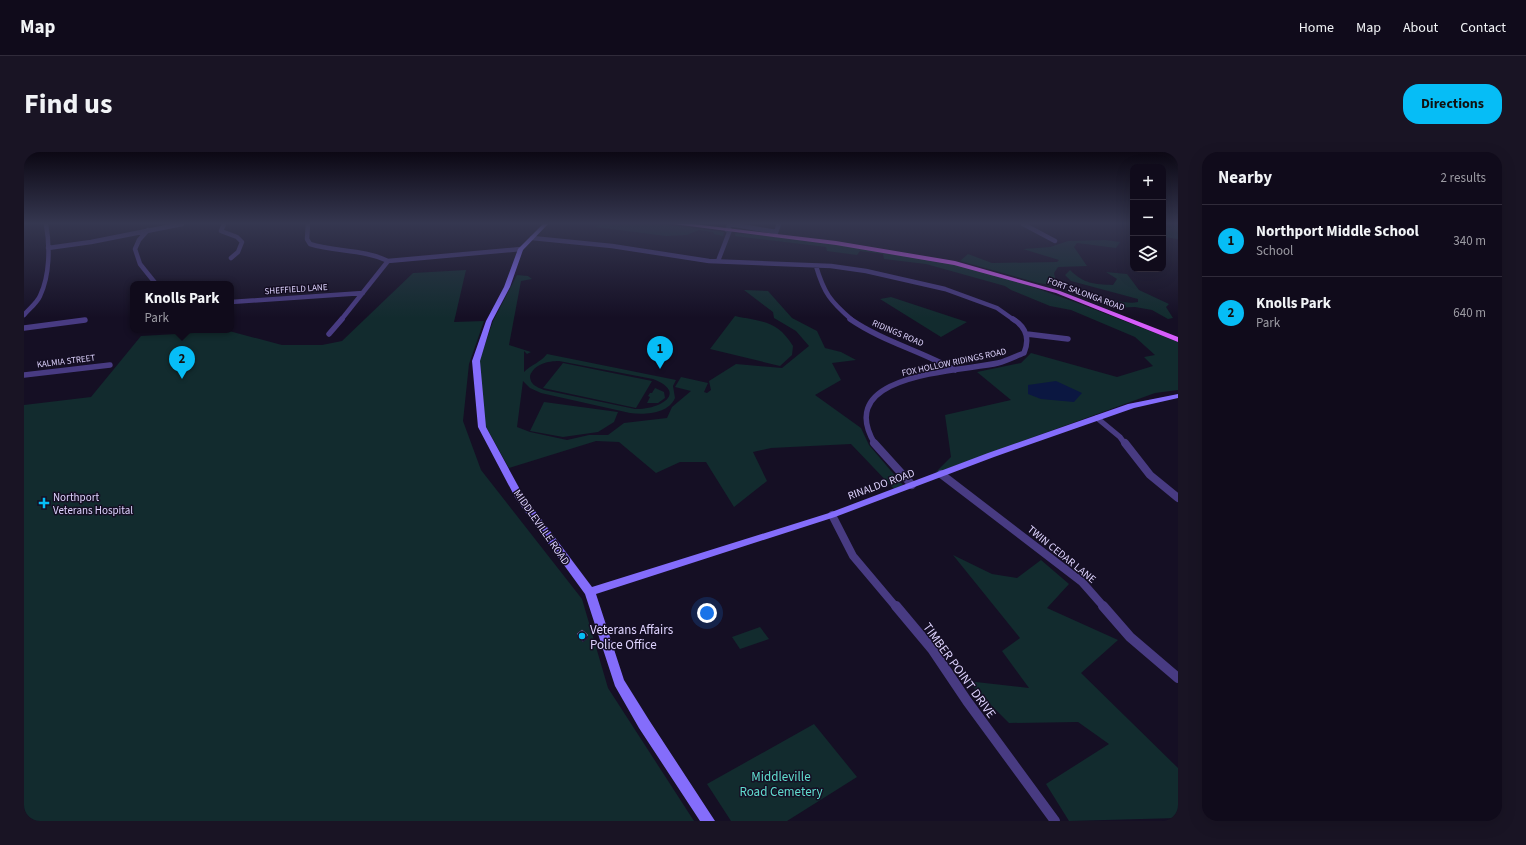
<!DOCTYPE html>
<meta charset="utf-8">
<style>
body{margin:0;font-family:"Source Sans 3",sans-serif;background:#191424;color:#f1f3f6}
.controls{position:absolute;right:12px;top:12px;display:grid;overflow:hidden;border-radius:8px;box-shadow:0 4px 16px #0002}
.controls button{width:36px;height:36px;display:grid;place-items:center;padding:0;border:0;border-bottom:1px solid #302b3a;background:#100b1b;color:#f1f3f6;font:20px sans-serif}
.you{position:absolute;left:683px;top:461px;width:14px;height:14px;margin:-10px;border:3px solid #fff;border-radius:50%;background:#1a73e8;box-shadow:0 0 0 6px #1a73e833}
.badge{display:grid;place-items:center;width:26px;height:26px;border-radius:50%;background:#06bdf6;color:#111;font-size:13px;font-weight:700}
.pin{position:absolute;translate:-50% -33px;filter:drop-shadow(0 1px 2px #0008)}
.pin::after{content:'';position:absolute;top:21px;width:14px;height:12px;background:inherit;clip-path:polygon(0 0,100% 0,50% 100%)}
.popup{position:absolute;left:106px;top:129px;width:104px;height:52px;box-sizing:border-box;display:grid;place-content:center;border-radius:8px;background:#100b1b;filter:drop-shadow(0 1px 3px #0005);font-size:13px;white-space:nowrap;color:#9c9ba3}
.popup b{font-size:15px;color:#f1f3f6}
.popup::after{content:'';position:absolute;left:50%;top:100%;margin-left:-8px;border:8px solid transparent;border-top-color:#100b1b}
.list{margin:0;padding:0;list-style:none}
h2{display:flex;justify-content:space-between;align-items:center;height:52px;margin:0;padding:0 16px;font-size:17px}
h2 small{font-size:13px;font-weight:400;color:#9c9ba3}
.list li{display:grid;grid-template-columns:26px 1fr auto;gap:12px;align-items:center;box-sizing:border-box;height:72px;padding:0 16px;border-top:1px solid #302b3a}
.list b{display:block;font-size:15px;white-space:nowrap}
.list p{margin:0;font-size:13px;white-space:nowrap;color:#9c9ba3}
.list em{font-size:13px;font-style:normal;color:#9c9ba3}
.icon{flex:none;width:22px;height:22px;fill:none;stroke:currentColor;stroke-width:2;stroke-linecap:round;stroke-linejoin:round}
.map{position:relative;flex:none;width:1154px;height:669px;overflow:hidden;border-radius:16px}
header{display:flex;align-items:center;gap:24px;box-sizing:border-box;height:56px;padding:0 20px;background:#100b1b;border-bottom:1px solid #302b3a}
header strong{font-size:19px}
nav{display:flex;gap:22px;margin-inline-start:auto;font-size:14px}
.intro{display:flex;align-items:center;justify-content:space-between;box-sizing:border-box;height:96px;padding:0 24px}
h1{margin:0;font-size:28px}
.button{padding:10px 18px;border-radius:16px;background:#06bdf6;color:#111;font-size:14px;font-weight:700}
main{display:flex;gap:24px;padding:0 24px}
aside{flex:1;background:#100b1b;border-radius:16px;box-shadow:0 4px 16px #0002}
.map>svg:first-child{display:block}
</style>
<header>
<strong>Map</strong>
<nav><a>Home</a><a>Map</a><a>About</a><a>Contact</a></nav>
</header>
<div class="intro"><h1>Find us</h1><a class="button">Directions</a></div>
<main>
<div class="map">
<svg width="1154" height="669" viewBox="0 0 1154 669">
<rect width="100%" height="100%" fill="#150f24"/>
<path fill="#122b2e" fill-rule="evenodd" d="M575 72H636L700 80 699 84 690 82 689 80 675 78 663 83 642 84 571 75Z
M1144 72H1154V87L1139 85V75L1148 76Z
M711 81C782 87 862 95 931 112 1008 131 1080 161 1154 190V238L1131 241 911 321 927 305 921 263 987 248 953 220 997 211 1007 201 1093 225 1129 214 1120 205 1131 203 1111 185 1047 158 1026 154 987 138 981 134 902 112 860 107 859 102 836 99 833 103 803 99 802 95 711 84Z
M1081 88 1096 90 1092 96 1053 91 1050 95 1063 114 1034 115 1030 121 1033 134 1014 131 936 109 944 102 968 111 1033 110 1035 108 999 97 1026 95 1044 89Z
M442 118 430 170 460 169 445 212 439 269 457 318 558 447 584 536 670 669H0V253L67 245 117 184 205 179 258 193H298L318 189 389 121Z
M1046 118C1060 132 1070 132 1089 133L1093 127 1082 120 1103 122 1115 138 1145 152 1142 155 1149 166 1144 167 1128 158 1111 155 1088 156 1071 149C1085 144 1099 153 1114 150V147L1047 129 1041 123Z
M493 123 504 124 508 127 497 129 485 193 507 200 503 202 500 199V220C507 213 517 210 523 202L652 228 649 234 651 246C644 262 621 263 606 261L517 241 506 236 499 229 493 275 506 280 543 288 565 283H584L600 271 643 266 648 255 667 239 651 235 657 225 684 231 680 240 683 241 687 238 685 229 712 212 758 216 785 194 772 179 750 166 749 160 720 138 744 139 768 166 793 179 801 196 817 200 832 208 808 211 817 228 791 243 837 276 845 293 879 333 870 337 827 292 747 296 729 300 743 329 710 355 682 310H656L632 321 595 290 572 289 485 316 461 273 455 210 469 169ZM535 209 629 227C665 241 635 258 611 257L520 238C512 235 506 232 506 224 510 212 524 209 535 209Z
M867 145 943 170 917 185 856 147Z
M711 164C739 170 753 168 769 194L768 203 756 214 686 197Z
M539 211 628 229 612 256 519 236Z
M631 236 640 240 641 246 634 251H623L626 245 624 244 626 241H628Z
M520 250 594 260 590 270 574 280 539 285 506 279Z
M929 403 968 422 993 426 1017 408 1045 432 1023 456 1094 488 1057 521 1154 616V666L1045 669 1022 632 1085 592 1054 570 985 571 943 529 1005 536 978 499 996 486Z
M736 475 745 487 716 497 708 485Z
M790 572 833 625 763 669H707L683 632Z"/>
<path fill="#0b1741" d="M1032 229 1058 241 1050 250 1017 247 1004 242V233Z"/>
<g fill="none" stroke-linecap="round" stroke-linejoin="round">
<path stroke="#483b82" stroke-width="4.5" d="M200 72 197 79 213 85 218 90 214 100 207 106
M284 72 283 87 286 92C312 100 339 97 364 109
M999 72 1031 89
M124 78 115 88 111 97 116 112 132 132
M703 78 706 72 752 80
M751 83 755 72
M508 86 588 94 685 109 807 114 842 119 921 137 973 156 990 168
M24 96 67 90 158 72
M694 109 706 78
M792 114C800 141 806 149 828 168
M207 150 339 141
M0 163C5 157 13 151 16 144 26 123 26 94 22 72
M317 168 364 109 497 97"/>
<path stroke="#483b82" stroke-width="5.5" d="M826 167C858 189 897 199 931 218
M0 176 61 168
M305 182 318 167
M1003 182 1044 187
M0 223 86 213
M1073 266 1096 285 1101 292
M851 292C808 221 934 220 974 211 983 209 992 204 1000 201 1006 187 1002 175 989 167"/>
<path stroke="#483b82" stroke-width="8" d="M850 291 888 333
M1101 291 1126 323 1154 346
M917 322 1058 430 1080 455
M808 363 829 404 872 455"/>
<path stroke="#483b82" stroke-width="10" d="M872 454 908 497 943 549 1031 669
M1079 454 1106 485 1154 526"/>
<path fill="#846dfb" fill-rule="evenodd" d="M519 72H524L499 98 486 135 468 169 456 209 462 275 499 343 568 435 805 361 964 301 1104 252 1154 242V246L1110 256 970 305 811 365 572 442 600 528 625 568 691 669H676L615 576 591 534 561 442 492 347 454 275 448 209 462 169 480 135 494 97Z"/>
<path fill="#d65dfb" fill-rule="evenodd" d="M650 72H669L812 89 931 109 1036 139 1154 185V190L1032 141 930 113 812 93Z"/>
</g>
<path fill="#362851" d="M553 482 564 486 559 490 553 485Z"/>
<path fill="#211637" d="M564 483V486L559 490V487Z"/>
<path fill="#483a64" stroke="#5f527c" d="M558 478 564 483 559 487 553 482Z"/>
<linearGradient id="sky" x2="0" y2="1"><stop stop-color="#0c0814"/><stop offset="0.43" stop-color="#353750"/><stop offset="1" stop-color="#353750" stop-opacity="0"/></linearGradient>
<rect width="1154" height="166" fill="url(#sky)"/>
<g fill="#06bdf6" stroke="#150f24" stroke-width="1.5">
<path d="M18 345h4v4h4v4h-4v4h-4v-4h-4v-4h4z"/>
<circle cx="558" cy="484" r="4"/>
</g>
<g text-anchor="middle" stroke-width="3" stroke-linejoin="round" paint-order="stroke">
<g font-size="9" fill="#ded3fe" stroke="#150f24">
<text transform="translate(272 137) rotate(-4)" y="3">SHEFFIELD LANE</text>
<text transform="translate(1062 142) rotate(20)" y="3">FORT SALONGA ROAD</text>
<text transform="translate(874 181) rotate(23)" y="3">RIDINGS ROAD</text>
<text transform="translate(42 209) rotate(-7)" y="3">KALMIA STREET</text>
<text transform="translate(930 210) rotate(-12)" y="3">FOX HOLLOW RIDINGS ROAD</text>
</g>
<g font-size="11" fill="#ded3fe" stroke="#150f24">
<text transform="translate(857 332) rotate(-20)" y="4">RINALDO ROAD</text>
<text transform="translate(518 375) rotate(55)" y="4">MIDDLEVILLE ROAD</text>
<text transform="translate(1038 402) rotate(39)" y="4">TWIN CEDAR LANE</text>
</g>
<g font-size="11" fill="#ded3fe" stroke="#150f24" text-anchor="start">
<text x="29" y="349">Northport<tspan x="29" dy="13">Veterans Hospital</tspan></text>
</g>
<g font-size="13" fill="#ded3fe" stroke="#150f24" text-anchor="start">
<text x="566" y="482">Veterans Affairs<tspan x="566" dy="15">Police Office</tspan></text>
</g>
<g font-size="13" fill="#ded3fe" stroke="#150f24">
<text transform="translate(936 518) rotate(54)" y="5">TIMBER POINT DRIVE</text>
</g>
<g font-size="13" fill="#60dcce" stroke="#150f24">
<text x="757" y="629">Middleville<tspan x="757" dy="15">Road Cemetery</tspan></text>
</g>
</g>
</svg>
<div class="controls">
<button>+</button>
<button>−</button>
<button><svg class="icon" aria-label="layers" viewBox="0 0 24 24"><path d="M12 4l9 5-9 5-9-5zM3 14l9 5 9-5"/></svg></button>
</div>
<div class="you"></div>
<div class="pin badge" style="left:636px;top:217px">1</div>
<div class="pin badge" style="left:158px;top:227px">2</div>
<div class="popup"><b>Knolls Park</b>Park</div>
</div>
<aside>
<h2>Nearby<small>2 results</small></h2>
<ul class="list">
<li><span class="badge">1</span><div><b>Northport Middle School</b><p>School</p></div><em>340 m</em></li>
<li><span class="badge">2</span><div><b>Knolls Park</b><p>Park</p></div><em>640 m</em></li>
</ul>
</aside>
</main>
